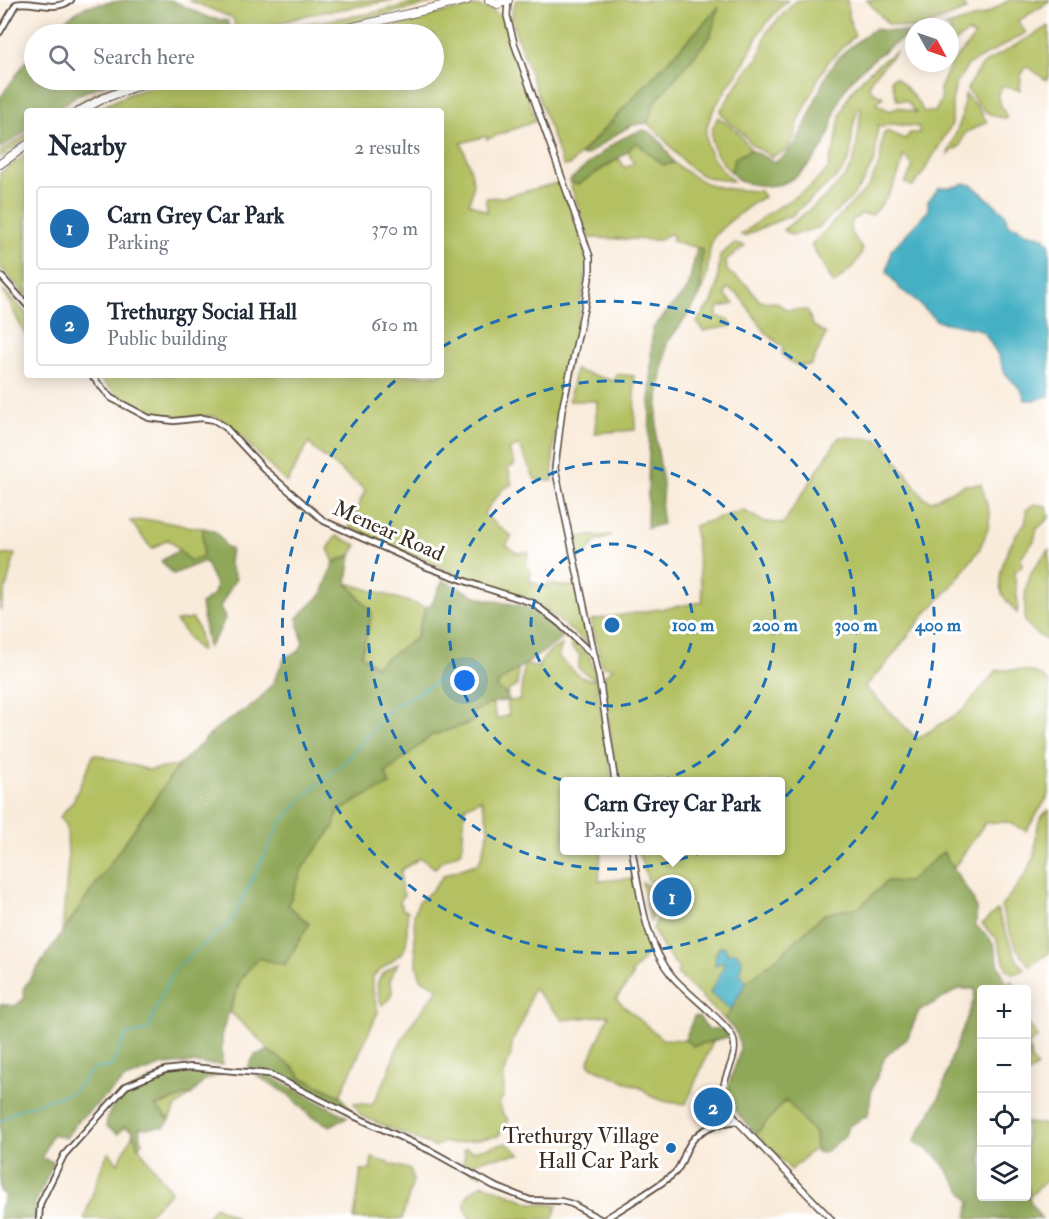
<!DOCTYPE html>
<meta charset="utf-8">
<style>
body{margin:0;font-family:"IM FELL Double Pica",serif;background:#f2f2f3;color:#1f2937}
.controls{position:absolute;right:18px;bottom:18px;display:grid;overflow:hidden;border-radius:6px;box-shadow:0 3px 15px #0003}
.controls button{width:54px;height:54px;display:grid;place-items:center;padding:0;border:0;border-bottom:2px solid #e0e1e3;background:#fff;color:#1f2937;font:30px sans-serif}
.compass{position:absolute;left:905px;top:18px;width:54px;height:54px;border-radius:50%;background:#fff;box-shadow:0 3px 15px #0003;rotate:130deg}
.you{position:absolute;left:465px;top:681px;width:21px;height:21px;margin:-15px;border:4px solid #fff;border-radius:50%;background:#1a73e8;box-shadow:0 0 0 9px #1a73e833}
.badge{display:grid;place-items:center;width:39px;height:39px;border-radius:50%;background:#1f6fb2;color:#fff;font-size:20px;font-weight:700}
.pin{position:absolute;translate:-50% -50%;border:3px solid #fff;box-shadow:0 2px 6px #0006}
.popup{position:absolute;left:560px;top:777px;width:225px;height:78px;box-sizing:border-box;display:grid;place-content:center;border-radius:6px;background:#fff;filter:drop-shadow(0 2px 4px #0005);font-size:20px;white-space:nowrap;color:#747a83}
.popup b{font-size:22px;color:#1f2937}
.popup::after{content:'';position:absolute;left:50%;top:100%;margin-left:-12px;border:12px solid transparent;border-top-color:#fff}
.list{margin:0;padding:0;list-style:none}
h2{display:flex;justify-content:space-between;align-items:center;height:78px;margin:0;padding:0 24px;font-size:26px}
h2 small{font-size:20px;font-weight:400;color:#747a83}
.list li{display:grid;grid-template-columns:39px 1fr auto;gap:18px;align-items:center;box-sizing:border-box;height:84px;margin:0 12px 12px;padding:0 12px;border:2px solid #e0e1e3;border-radius:6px}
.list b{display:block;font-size:22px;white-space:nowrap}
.list p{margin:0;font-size:20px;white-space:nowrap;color:#747a83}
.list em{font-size:20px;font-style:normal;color:#747a83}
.icon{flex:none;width:33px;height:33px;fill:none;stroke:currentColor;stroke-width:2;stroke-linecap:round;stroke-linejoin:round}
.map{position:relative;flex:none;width:1049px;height:1219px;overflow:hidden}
.search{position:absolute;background:#fff;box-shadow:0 3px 15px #0003;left:24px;top:24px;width:420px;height:66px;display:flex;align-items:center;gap:15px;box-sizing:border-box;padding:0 21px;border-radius:33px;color:#747a83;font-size:22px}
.panel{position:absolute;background:#fff;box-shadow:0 3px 15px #0003;left:24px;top:108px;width:420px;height:270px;border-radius:6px}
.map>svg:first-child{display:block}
</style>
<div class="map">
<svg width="1049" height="1219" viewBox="0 0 1049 1219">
<rect width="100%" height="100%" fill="#fff"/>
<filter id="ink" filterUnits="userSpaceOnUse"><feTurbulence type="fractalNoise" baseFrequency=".0167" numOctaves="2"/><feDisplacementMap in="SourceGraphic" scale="12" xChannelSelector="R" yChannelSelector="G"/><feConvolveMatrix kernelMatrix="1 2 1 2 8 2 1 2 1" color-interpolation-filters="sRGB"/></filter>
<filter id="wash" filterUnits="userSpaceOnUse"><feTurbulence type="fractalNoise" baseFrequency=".008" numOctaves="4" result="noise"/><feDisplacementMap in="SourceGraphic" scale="24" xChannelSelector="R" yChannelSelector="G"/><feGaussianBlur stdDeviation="1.35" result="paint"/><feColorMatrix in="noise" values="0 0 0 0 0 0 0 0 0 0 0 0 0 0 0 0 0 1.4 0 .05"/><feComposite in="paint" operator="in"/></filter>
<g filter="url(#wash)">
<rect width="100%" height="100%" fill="#f9ebda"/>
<path fill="#b4c163" stroke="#787640" stroke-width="1.5" d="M188 0H394L307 15 243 34H237L233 18Z
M425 0H445L351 23 316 24 274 34H265L303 24 368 14Z
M516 0H788C778 9 768 21 760 32 754 41 751 52 745 61 734 80 703 116 706 139 708 157 721 169 733 181 726 180 717 180 710 178 681 171 670 138 647 123L654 103 710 37 718 8 570 165 563 166 513 25 512 12Z
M796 0H847L851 27 855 35 828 62 819 77 798 123 794 138 787 150 772 157 752 145 740 130 726 120 720 111 749 67 758 59 767 32Z
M867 0H961L966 10 922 27H914V29L888 24Z
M1009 0H1049V2L1018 21 1026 33 969 64 956 83 952 101V124L923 173 913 186 905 183 913 166 904 155C899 178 889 198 872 215L862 214 852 221 850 231 863 250 854 266 834 284 811 245 869 186 880 162 883 135 887 131 905 139 910 133H919V127L892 124 882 127 878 125 875 159 864 181 852 197 818 228 791 235 783 230C802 216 843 186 852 165 858 153 859 123 861 108L858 107 853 127 850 157 842 172 791 216 767 225 745 236 741 235 767 214 809 188 829 168C828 160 833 153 835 146 838 135 838 123 841 113 850 85 874 66 897 51L872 78 869 89 883 97 876 104 890 111 899 107 916 113 907 101 897 100 891 79 895 77C908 87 915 98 924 112H935L941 100 940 89 950 66 975 36 968 32 950 46V27H945L986 14Z
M475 6 489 9 503 17 536 121 487 139 486 136 461 143C469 163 478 182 469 203L487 212 486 198 503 197 557 183 561 186C570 210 586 239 586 264 586 276 583 289 581 301 573 361 550 420 553 481L535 480 519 445 509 450 515 465 508 468 512 484 503 489 483 514 512 537 506 545 517 553 529 552 526 564 530 569V581L545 587 548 583 560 586H575L589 645 534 600 480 584 349 528 365 490 314 449 309 442 287 483C273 471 230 421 216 417 202 413 189 418 175 418 143 418 118 395 95 375H441V111H94L129 94 174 80H434V34H368L438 14Z
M1049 26V75L1046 80 1027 66 1021 75 1020 90 1002 86 997 96 1007 118C984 117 980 106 967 89L978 70 986 62Z
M125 80H135L106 92 70 111H64L94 94Z
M965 94 978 108 987 122 965 133 960 146 948 154 961 120Z
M718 117 738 132 751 150 735 158 731 172C720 162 709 146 712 131 712 127 716 121 718 117Z
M27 134V138L0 158V152Z
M636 142 663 165 674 163C709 189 718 189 760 191L764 197C755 201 716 230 713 239 708 250 709 265 706 277 705 283 702 289 700 295L702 249 672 241 674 236 669 234 660 240 589 238 570 183 579 184 619 158 625 168 634 163 628 151Z
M27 154V298L16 284 0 267V173Z
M735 243 745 246 726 260 727 271 747 285 760 301 776 302 787 310H807L813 325 826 334 811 365C798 367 791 364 782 354L783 347 766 333 738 294 727 288 725 295 734 304 719 307 716 316 729 320 732 326 703 331 697 322 708 306 711 305 717 287 720 255Z
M3 290 27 314V339Z
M575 370 614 381 616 374 634 376 635 430 595 433 597 401H569Z
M839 437 877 439 885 445 924 498 932 501 964 485 981 484 990 515 988 529 979 550 951 587 925 614 886 664 865 687 917 739 962 711 997 670C1016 670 1036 667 1049 683V795L1026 831 1007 822 985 823 935 895 725 1020 677 973 679 969 664 950 653 929 661 908 666 902 678 903 681 899 675 891 669 894 648 880 638 851 780 850V782L620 781 613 753 604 676 613 667 602 666 591 620 703 602 694 526 743 510 762 521 783 524Z
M1034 504 1047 506 1049 518 1037 529 1034 541 1021 557 1022 566 1016 570C1012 584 1021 600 1017 613 1012 607 1005 600 1002 593 994 573 1012 537 1026 522V510Z
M148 520C167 521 184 527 203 528V556L190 561 168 539 152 549 130 521Z
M612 535 594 543 584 557 577 560 572 537Z
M336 536 357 545 351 555 334 562 328 549Z
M1049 550V642L1037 634 1025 622C1025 586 1023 577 1049 550Z
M15 554 0 611V555Z
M347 583 426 607 416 638 376 666 361 655 372 613Z
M193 619 198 629 202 649 199 651 176 621Z
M571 642H574L589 656 594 669 612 781 564 782V850L601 851 599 881 634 878 645 928 653 948 631 974 633 976 616 999 662 1039 685 1040 693 1046 713 1041 686 1104 667 1102 650 1096 643 1089 591 1067 589 1061 609 1015 563 1020 533 988 523 1021 513 1040 510 1058 504 1072V1095L499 1103 503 1114 509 1120 498 1136 451 1144 444 1142 435 1147 361 1116 354 1103 372 1105 388 1074 396 1050 412 1023 439 988 421 979 417 966 415 948 414 914 418 903 434 888 444 875 479 863C489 834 492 828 481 799L465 807 462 851 442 861 435 868 420 858 401 870V888L404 895 400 902 402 909 408 911C405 925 410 939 403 952L373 976V991L378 1012 340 1096 301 1077 293 1067 269 1051 258 1038 230 1012 241 978 258 958 285 965 309 924 288 905 303 867 333 828 338 812 363 797 389 785 386 773 431 735 473 722 472 712 492 703 497 719 509 715 507 701 520 700 524 664 539 668 538 666C545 656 550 649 562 645L558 657C570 665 578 681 595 680L578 668 580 655 572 648Z
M518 669 517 686 509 690 507 695 497 688 499 682Z
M94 754 149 770 178 766 62 933 68 863 67 827 60 817 73 801Z
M1049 810V953L1030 966C1014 950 1008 927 1001 907 1012 892 1028 875 1033 858 1039 841 1032 821 1049 810Z
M642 882 663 895 650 922Z
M997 910 1017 960 1025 970 1013 974 1007 969 996 938 982 924Z
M398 963 390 980C394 992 393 997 382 1005 372 979 378 977 398 963Z
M1026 1020 1038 1037 1029 1044 1031 1060 1037 1067 1027 1075Z
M193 1093 176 1107 169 1119 155 1107Z
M786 1099 815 1134 816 1147 791 1170 756 1134Z
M1026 1123 1049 1125V1178L1029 1197 1026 1184Z
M133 1134C140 1154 159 1172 171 1192L143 1219H84L103 1163 109 1152 118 1163Z
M507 1143 520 1154 485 1159 472 1165 482 1173V1176L465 1168 463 1163 465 1154 463 1150 466 1148 472 1151Z
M372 1158 411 1170 413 1181 402 1219H354L361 1170H370Z
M483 1184 531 1203 557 1205 553 1219H471C459 1201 466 1193 483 1184Z
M215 1206 238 1219H206Z"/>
<path fill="#8fa759" stroke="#65683c" stroke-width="1.5" d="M126 0H171L209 18 228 21 230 34H46L51 28 87 6Z
M719 7 710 37 654 103 647 123 632 125 620 132 585 156 580 155Z
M874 29 911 33C886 48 862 65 845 89 835 104 834 120 828 137 822 154 795 183 776 185 765 187 750 184 739 181L731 172 735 158 751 150 775 162C807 145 812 95 832 66 843 51 859 40 874 29Z
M34 50V80H116L77 95 55 111H27V130L0 148V98Z
M644 130C658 134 667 151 674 163L663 165 636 142 626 153 579 184 570 183V180C592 162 615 136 644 130Z
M697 248 702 249 700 295 690 312 667 343 658 398 656 439 663 484 661 511 663 524 647 528 652 329 688 288Z
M203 528C217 530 219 534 225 546L231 549 229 563 236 578 220 607 225 618 219 632 208 648 201 604 214 594 216 585 205 561 173 574 161 561 179 550 190 561 203 556Z
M351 555 347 583 372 613 361 655 375 666 416 638 426 607 431 605 443 580C455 586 469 594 482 598 512 607 549 601 562 639L499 682 497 688 507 695 509 700 492 703 473 712V722L431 736 386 773 390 785 363 797 338 812 333 828 303 867 288 905 309 924 285 965 258 958 241 978 222 1032V1065L192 1063 163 1065 125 1079 76 1123 66 1138 52 1134 42 1158 54 1162 35 1204V1219H0V1209L5 1195 0 1192V1004L15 1006 25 998 23 989 178 766 218 727 256 703 273 683 285 657 298 652 303 643 297 618 322 594 334 562Z
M943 852 973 899 976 908V926L988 936 994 945 999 966 1006 983 1012 981 1015 989 982 990V1196H1026L1027 1184 1031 1204 1042 1219H972L967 1217 970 1202 937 1156 914 1141 941 1094 951 1059 974 1000 975 989H959L919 1011 908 1037 885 1057 872 1089 868 1115 849 1126 844 1137 824 1153 816 1152 815 1134 786 1100 756 1134C747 1124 734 1112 730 1100 722 1078 748 1057 737 1035 735 1030 729 1025 725 1020L746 982 777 958 824 914 860 907 887 881 908 882Z
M694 1016 699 1017 708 1029H723L728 1037 693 1046 685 1040Z
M269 1051 293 1067 301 1077 340 1096 354 1113 311 1090H305L269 1072 247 1069 255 1055Z
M192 1071 222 1074 205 1080 193 1093 155 1106 170 1120 164 1127 139 1128 142 1142 138 1147 132 1130 124 1127 118 1134 106 1126C108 1098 143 1080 168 1074 176 1072 184 1072 192 1071Z
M258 1076H269L348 1117 330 1126 310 1116 289 1095Z"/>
<path fill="#45b0c4" stroke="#406d71" stroke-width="1.5" d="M964 183 972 185 1006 214 1007 224 1019 228 1026 233 1044 237 1049 243V396L1036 400H1025L1022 391 1005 373 998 355 985 334 978 329 937 321 913 298 900 289 887 272 891 250 928 211V201L939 188 958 186Z
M720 946 725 947 727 954 736 952 742 960 740 973 746 982 731 1010 710 993 723 969 724 961 715 966 716 953Z"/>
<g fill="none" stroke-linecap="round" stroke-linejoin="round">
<path stroke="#45b0c4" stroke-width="1.5" d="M0 1122 17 1110 71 1093 94 1068 111 1067 126 1035 149 1030 157 1004 175 969 231 922 279 826 301 799 351 756 391 708 440 680 478 668"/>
</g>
</g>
<g filter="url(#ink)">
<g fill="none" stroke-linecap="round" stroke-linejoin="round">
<defs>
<path id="minor" d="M0 32 16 4C33 0 54 13 71 0
M0 275 27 305
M91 375 111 398 149 418 174 421 202 418 214 420 225 427 267 472 324 521 427 567 479 586 533 603 560 624 595 657
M713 1124 726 1104
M39 1219 40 1204 64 1155 126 1086 165 1070 191 1067 269 1074 345 1112 431 1151 494 1186 530 1200 561 1201 572 1204 600 1219
M605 1219C627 1205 650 1192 671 1176 681 1169 682 1159 687 1149 697 1128 716 1124 737 1121"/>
<path id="tertiary" d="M508 0 507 16 514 43 590 257V273L585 304 562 410 555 468 599 677 615 782
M632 850C640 892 644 942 672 976 685 992 728 1024 733 1038 740 1058 720 1077 724 1096 725 1105 732 1113 737 1121L831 1219"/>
<path id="trunk" d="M489 0 498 4 508 0
M324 34 467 0
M80 111 102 99 152 80
M0 164 27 145"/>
</defs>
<use href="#minor" stroke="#58473a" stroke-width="8"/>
<use href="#tertiary" stroke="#58473a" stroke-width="8"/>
<use href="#trunk" stroke="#58473a" stroke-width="10"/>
<use href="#minor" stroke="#fff" stroke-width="4.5"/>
<use href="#tertiary" stroke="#fff" stroke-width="5"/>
<use href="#trunk" stroke="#fff" stroke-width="8"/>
</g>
</g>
<g fill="none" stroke="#1f6fb2" stroke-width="3" stroke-dasharray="10 8">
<circle cx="612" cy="625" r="81"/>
<circle cx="612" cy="625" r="163"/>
<circle cx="612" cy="625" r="244"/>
<path d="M442 347A326 326 0 1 1 402 375"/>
</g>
<circle fill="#1f6fb2" stroke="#fff" stroke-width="2" cx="671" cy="1148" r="6"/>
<g text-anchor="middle" stroke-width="6" stroke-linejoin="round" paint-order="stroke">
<g font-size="22" fill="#3b2a1e" stroke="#fff">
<text transform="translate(389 530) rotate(24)" y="8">Menear Road</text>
</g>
<g font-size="22" fill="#3b2a1e" stroke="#fff" text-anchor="end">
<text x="659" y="1143">Trethurgy Village<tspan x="659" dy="25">Hall Car Park</tspan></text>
</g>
</g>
<circle cx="612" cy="625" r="9" fill="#1f6fb2" stroke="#fff" stroke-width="3"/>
<g font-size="18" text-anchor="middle" font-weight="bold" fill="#1f6fb2" stroke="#fff" stroke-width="6" stroke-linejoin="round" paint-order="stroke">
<text x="693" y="631">100 m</text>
<text x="775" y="631">200 m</text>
<text x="856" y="631">300 m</text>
<text x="938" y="631">400 m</text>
</g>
</svg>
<div class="controls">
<button>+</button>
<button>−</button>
<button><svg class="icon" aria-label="locate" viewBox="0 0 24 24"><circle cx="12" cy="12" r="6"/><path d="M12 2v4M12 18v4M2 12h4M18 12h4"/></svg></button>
<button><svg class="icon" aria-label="layers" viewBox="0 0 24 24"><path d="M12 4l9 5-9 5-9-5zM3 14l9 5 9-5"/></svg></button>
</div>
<svg class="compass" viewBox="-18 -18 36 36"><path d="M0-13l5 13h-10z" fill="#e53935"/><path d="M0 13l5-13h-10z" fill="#747a83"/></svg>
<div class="you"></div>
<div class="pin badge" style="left:672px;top:897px">1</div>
<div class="popup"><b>Carn Grey Car Park</b>Parking</div>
<div class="pin badge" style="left:713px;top:1107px">2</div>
<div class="search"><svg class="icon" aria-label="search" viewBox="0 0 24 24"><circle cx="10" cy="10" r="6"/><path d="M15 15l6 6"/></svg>Search here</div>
<section class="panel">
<h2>Nearby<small>2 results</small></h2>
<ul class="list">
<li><span class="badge">1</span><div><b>Carn Grey Car Park</b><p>Parking</p></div><em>370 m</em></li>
<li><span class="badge">2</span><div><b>Trethurgy Social Hall</b><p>Public building</p></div><em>610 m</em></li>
</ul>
</section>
</div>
